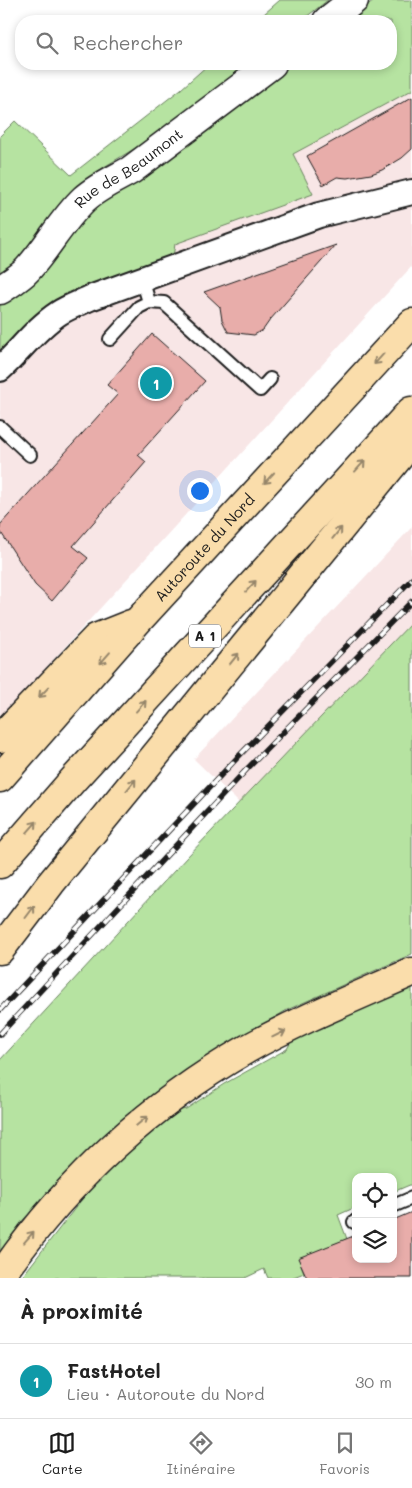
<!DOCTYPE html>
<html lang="fr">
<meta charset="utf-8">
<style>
body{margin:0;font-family:Mali,sans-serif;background:#f2f2f2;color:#222}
.controls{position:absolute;right:15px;bottom:15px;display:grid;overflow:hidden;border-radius:10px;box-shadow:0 2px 8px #0003}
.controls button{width:45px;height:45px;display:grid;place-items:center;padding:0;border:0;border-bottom:1px solid #e0e0e0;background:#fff;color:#222;font:25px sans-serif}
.you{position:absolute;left:199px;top:490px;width:18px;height:18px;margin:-12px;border:4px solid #fff;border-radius:50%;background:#1a73e8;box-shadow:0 0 0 8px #1a73e833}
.badge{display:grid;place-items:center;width:32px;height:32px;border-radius:50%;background:#1c1c1c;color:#fff;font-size:16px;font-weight:700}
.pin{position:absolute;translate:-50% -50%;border:2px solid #fff;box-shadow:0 1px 5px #0006}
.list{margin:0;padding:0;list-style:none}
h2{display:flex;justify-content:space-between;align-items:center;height:65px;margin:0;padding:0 20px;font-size:21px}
h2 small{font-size:16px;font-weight:400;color:#767676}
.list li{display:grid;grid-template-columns:32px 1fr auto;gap:15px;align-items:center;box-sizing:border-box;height:75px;padding:0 20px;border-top:1px solid #e0e0e0}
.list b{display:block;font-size:19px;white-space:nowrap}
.list p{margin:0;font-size:16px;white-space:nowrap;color:#767676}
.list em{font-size:16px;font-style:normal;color:#767676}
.icon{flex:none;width:28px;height:28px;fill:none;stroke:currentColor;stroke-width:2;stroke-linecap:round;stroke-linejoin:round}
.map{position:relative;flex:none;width:412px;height:1278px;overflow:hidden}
.search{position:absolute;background:#fff;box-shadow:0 2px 8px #0003;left:15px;right:15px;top:15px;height:55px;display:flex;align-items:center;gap:12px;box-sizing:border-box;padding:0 18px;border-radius:20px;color:#767676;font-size:19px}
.sheet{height:140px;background:#fff}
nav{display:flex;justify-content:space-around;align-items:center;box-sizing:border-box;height:70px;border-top:1px solid #e0e0e0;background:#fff;font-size:14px;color:#767676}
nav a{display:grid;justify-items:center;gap:2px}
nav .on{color:#1c1c1c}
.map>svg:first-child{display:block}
</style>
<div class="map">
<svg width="412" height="1278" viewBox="0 0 412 1278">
<rect width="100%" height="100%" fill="#fff"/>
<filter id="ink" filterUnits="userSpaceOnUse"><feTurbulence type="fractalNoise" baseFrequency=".02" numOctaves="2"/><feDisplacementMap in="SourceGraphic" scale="10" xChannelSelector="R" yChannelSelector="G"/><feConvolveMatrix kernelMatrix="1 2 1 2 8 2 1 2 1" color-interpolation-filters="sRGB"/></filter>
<g filter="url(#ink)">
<path fill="#f8e6e6" d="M412 90V266L43 671 0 716V354L59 300 106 279 173 257 174 244 313 194 293 154Z
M412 527V681L272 835 194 759Z"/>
<path fill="#b6e3a1" stroke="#69805e" d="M280 0H328L301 21H256Z
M374 0H412V90L293 154 313 194 175 244 173 257 106 279 59 300 0 354V303L25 289 42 274 56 257 75 225 90 209 110 196 143 178 291 64H391V21H346Z
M209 64H247L152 138 104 167 76 188 55 211 36 243 19 263 0 277V136L15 121 71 175 181 89Z
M412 622V954L287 1010 199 1063 111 1129 23 1220 0 1253V1060L187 857Z
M412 982V1184L393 1192V1177H356V1207L338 1215 347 1239 299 1259 304 1273 291 1278H268L264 1269 245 1278H21L86 1194 111 1167 172 1112 186 1109 224 1084 287 1049 293 1038Z"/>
<path fill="#e8adaa" stroke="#1c1c1c" d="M412 97V149L402 158 382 170 371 174 347 178 337 177 323 185 307 156Z
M336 245 270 320 263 330 254 335 228 332 222 320 220 307 204 292Z
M152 334 205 381 138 455 146 462 73 546 88 558 52 601 35 585 0 531V525L118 394 107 385Z
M412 1212V1278H307L298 1258 356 1235V1259H393V1220Z"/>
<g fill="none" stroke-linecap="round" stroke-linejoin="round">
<defs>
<path id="lane" d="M142 279 149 302 164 303 260 390 270 379
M110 339 139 307 149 302
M0 427 30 455
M393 1206 412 1198
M354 1222 356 1221"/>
<path id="street" d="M0 369C20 351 36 328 59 313 68 307 80 303 90 298L319 215 412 192"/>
<g id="secondary">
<path d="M327 21 354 0"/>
<path id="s1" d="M0 290C9 284 21 277 28 269 48 247 62 220 84 199 97 187 115 179 131 170L272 64"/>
</g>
<g id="highway">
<path d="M0 738 96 638 131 624"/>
<path id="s2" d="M0 778 137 622 412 323"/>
<path d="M0 864 73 780 411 411"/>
<path d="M0 950 51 883 400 456 412 425"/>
<path d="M0 1277C65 1183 148 1106 247 1049 299 1020 358 996 412 972"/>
</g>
</defs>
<use href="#lane" stroke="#1c1c1c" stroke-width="16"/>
<use href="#street" stroke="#1c1c1c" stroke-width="28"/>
<use href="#secondary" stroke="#1c1c1c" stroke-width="31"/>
<use href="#highway" stroke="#1c1c1c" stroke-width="31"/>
<use href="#lane" stroke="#fff" stroke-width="12"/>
<use href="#street" stroke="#fff" stroke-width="24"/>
<use href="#secondary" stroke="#fff" stroke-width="28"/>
<use href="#highway" stroke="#faddab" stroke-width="28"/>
<defs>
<path id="rail" d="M0 1010 237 758 412 579
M0 1034 248 768 412 601"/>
</defs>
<use href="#rail" stroke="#1c1c1c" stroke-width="5.5"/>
<use href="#rail" stroke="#fff" stroke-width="4" stroke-dasharray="11" stroke-linecap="butt"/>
</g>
<defs><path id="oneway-shaft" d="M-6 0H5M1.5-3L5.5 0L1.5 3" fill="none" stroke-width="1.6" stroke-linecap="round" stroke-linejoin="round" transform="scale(1.25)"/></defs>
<g stroke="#96866b">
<use href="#oneway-shaft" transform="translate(379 359) rotate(132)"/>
<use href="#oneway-shaft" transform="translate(360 466) rotate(-48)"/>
<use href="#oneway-shaft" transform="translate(269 478) rotate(133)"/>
<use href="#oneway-shaft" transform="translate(337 533) rotate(-51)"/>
<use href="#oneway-shaft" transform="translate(251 586) rotate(-48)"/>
<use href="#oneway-shaft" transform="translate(105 658) rotate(131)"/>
<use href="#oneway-shaft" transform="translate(234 659) rotate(-51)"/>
<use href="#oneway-shaft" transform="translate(44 692) rotate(134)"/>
<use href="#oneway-shaft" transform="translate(141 706) rotate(-48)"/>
<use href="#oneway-shaft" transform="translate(131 785) rotate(-51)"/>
<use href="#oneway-shaft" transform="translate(32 827) rotate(-49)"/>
<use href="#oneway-shaft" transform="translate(30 912) rotate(-53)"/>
<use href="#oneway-shaft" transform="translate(279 1034) rotate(-26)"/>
<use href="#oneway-shaft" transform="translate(142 1121) rotate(-39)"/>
<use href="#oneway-shaft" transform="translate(29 1237) rotate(-49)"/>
</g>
</g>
<g text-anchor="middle" stroke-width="5" stroke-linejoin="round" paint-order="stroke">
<rect fill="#fff" stroke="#606060" stroke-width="1" x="189" y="624.5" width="32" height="23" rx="4"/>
<g font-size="14" font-weight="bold" fill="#1c1c1c">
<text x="205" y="641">A 1</text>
</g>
<g font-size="15" fill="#1c1c1c" stroke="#fff">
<text dy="5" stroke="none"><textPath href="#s1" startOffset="179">Rue de Beaumont</textPath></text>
<text dy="5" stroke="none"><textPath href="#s2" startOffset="308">Autoroute du Nord</textPath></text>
</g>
</g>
</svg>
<div class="controls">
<button><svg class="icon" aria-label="locate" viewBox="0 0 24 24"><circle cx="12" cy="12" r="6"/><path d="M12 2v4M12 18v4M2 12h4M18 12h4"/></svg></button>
<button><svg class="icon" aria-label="layers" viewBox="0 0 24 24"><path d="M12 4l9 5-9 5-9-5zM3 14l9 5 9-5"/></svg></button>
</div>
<div class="you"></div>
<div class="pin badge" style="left:156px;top:383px;background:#0f9aa8">1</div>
<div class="search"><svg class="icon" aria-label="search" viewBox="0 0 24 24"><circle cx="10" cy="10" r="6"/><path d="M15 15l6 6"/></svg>Rechercher</div>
</div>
<section class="sheet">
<h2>À proximité<small></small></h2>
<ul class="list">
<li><span class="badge" style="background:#0f9aa8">1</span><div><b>FastHotel</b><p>Lieu · Autoroute du Nord</p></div><em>30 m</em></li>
</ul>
</section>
<nav>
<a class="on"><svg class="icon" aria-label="map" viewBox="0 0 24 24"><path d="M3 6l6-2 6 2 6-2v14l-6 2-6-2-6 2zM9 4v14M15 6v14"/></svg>Carte</a>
<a><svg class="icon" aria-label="directions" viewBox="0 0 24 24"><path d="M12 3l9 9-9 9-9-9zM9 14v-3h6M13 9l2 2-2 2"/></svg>Itinéraire</a>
<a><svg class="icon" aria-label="saved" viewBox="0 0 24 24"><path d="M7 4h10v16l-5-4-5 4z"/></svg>Favoris</a>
</nav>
